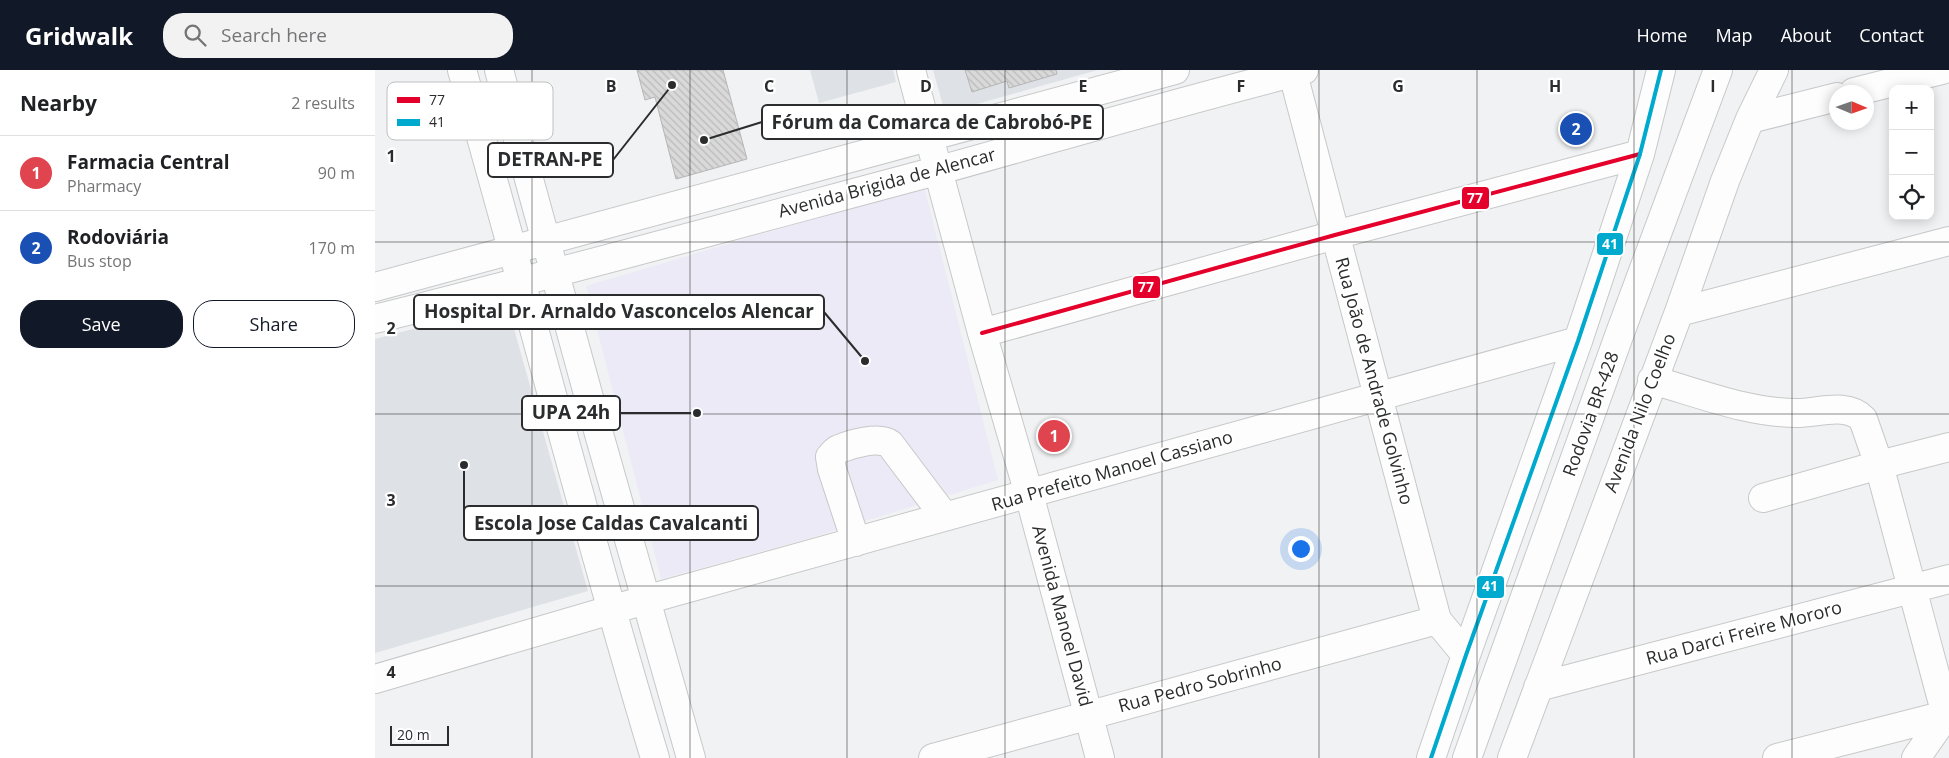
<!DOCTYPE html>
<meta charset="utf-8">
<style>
body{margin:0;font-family:"Open Sans",sans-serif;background:#f2f2f2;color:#202124}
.controls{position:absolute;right:15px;top:15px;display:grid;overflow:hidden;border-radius:10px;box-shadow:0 2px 12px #0003}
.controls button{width:45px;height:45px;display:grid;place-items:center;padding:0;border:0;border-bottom:1px solid #e0e0e0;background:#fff;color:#202124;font:25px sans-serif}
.compass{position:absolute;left:1454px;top:15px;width:45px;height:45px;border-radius:50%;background:#fff;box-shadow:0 2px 12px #0003;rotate:92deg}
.scale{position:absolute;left:15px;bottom:12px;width:59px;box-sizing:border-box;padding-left:5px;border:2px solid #2b2c2d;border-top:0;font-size:14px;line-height:18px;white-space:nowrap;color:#2b2c2d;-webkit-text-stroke:4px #fff;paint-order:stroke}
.you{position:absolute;left:925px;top:478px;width:18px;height:18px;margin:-12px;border:4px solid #fff;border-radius:50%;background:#1a73e8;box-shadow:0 0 0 8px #1a73e833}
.badge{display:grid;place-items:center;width:32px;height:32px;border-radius:50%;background:#111827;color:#fff;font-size:16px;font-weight:700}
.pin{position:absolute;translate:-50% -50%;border:2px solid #fff;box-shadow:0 1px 5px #0006}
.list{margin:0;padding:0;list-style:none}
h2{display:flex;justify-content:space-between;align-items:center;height:65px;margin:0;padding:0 20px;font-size:21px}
h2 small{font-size:16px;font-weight:400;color:#757577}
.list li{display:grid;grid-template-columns:32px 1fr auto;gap:15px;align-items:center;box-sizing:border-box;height:75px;padding:0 20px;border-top:1px solid #e0e0e0}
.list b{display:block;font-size:19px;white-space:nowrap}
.list p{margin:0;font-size:16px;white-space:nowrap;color:#757577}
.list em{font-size:16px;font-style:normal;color:#757577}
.actions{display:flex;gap:10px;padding:15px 20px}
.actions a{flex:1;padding:11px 0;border:1px solid #111827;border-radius:20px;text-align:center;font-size:18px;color:#111827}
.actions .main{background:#111827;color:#fff}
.icon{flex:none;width:28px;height:28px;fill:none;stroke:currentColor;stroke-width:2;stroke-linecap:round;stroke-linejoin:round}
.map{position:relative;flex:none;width:1574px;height:688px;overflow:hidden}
header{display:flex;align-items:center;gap:30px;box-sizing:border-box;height:70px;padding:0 25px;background:#111827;color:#fff}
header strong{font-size:24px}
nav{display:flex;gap:28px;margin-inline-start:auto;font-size:18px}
.search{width:350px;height:45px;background:#f2f2f2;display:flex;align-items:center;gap:12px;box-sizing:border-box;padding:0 18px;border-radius:20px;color:#757577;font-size:19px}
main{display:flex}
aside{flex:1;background:#fff}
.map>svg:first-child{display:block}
</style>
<header>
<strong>Gridwalk</strong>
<div class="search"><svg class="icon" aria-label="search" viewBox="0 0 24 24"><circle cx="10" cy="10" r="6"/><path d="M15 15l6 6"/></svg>Search here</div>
<nav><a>Home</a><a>Map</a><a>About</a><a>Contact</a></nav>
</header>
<main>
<aside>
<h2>Nearby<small>2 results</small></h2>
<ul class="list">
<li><span class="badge" style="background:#e0444e">1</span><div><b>Farmacia Central</b><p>Pharmacy</p></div><em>90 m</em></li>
<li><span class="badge" style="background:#1a4fb4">2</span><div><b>Rodoviária</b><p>Bus stop</p></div><em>170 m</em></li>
</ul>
<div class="actions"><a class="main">Save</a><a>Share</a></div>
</aside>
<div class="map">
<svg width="1574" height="688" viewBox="0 0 1574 688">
<defs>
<pattern id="building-back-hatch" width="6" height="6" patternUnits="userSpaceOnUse" patternTransform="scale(1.25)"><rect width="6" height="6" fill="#d9d9d9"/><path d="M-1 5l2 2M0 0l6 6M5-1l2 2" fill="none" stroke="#bababb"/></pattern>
</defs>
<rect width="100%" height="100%" fill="#f1f2f3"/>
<path fill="#dee2e6" d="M435 0H518L521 12 444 33Z
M558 0H723L570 43Z
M132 234 213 521 0 583V269Z"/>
<path fill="#eceaf7" d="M549 116 623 410 432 469 286 509 211 216Z"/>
<path fill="url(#building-back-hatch)" stroke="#b5b5b6" d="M262 0H348L372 89 301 109 280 27 270 30Z
M590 0H681L682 4 634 18 632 11 597 22Z"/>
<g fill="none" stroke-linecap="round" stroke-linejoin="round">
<defs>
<path id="minor" d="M87 0C153 229 211 460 280 688
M124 0 224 364 316 688
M536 0 607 263 654 424 725 688
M917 0 1062 550 1091 585
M1479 22 1567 0
M1375 49 1462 27
M0 217 800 0
M1304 242 1574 171
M0 249C188 202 374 151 561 101 684 67 806 31 929 0
M607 263 960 165 1265 84
M1277 310C1324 323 1373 343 1422 343 1443 343 1472 332 1488 349L1504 395 1571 645 1541 688
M1388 428 1504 395 1574 377
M481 472 457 399 455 387C458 384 460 380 464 379 476 374 504 366 515 374L570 447
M0 609 270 530 1203 271
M1163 617 1574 509
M558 688 1062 550
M1056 688 1091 585 1203 271 1265 84 1286 0
M1137 688 1304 242 1350 111 1375 49 1399 0
M1402 688 1574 644"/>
<path id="highway" d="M1092 688 1245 263 1343 0"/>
</defs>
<use href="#minor" stroke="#c7c8c9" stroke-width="30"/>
<use href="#highway" stroke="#c7c8c9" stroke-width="30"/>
<use href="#minor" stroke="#fdfdfd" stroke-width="28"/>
<use href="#highway" stroke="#fdfdfd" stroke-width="28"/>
<defs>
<path id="bus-1" d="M607 263 960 165 1265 84"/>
<path id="bus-2" d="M1056 688 1091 585 1203 271 1265 84 1286 0"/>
</defs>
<use href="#bus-1" stroke="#fff" stroke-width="8"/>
<use href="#bus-2" stroke="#fff" stroke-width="8"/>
<use href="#bus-1" stroke="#e4002b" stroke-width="4"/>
<use href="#bus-2" stroke="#00a9ce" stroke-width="4"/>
</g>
<path fill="none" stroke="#2b2c2d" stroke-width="1" stroke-opacity="0.55" d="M157 0V688M315 0V688M472 0V688M630 0V688M787 0V688M944 0V688M1102 0V688M1259 0V688M1417 0V688M0 172H1574M0 344H1574M0 516H1574"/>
<g text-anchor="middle" stroke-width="4.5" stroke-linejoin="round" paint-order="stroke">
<g font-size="18" fill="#2b2c2d" stroke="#fff">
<text transform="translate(512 113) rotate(-15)" y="6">Avenida Brigida de Alencar</text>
<text transform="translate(999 311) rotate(75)" y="6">Rua João de Andrade Golvinho</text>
<text transform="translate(1265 343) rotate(-69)" y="6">Avenida Nilo Coelho</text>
<text transform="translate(1216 344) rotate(-70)" y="6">Rodovia BR-428</text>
<text transform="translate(737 401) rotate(-16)" y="6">Rua Prefeito Manoel Cassiano</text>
<text transform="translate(687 546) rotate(75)" y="6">Avenida Manoel David</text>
<text transform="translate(1369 563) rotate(-15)" y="6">Rua Darci Freire Mororo</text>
<text transform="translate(825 615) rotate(-15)" y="6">Rua Pedro Sobrinho</text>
</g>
</g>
<rect x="12" y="12" width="166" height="58" rx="8" fill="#fff" stroke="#bfc0c0" stroke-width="1"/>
<rect x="22" y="27" width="23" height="6" fill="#e4002b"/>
<rect x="22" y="49" width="23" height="7" fill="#00a9ce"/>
<g font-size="14" fill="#2b2c2d">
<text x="54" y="35">77</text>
<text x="54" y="57">41</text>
</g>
<g font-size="16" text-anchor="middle" font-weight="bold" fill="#2b2c2d" stroke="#fff" stroke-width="4.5" stroke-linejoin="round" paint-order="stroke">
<text x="236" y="22">B</text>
<text x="394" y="22">C</text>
<text x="551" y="22">D</text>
<text x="708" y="22">E</text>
<text x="866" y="22">F</text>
<text x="1023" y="22">G</text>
<text x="1180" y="22">H</text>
<text x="1338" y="22">I</text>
<text x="16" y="92">1</text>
<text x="16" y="264">2</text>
<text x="16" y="436">3</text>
<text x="16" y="608">4</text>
</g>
<path fill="none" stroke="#2b2c2d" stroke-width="2" d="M329 70L387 52M297 15L238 90M490 291L449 242M322 343L245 343M89 395L89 453"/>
<g fill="#2b2c2d" stroke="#fff" stroke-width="2">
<circle cx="329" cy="70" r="5"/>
<circle cx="297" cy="15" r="5"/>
<circle cx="490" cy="291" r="5"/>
<circle cx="322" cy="343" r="5"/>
<circle cx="89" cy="395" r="5"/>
</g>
<g fill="#fff" stroke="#2b2c2d" stroke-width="2">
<rect x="387" y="35" width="341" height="34" rx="5"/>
<rect x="113" y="73" width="125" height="34" rx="5"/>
<rect x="39" y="225" width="410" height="34" rx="5"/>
<rect x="147" y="326" width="98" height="34" rx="5"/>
<rect x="89" y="436" width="294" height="34" rx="5"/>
</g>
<g font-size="19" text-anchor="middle" font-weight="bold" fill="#2b2c2d">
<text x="557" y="59">Fórum da Comarca de Cabrobó-PE</text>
<text x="175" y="96">DETRAN-PE</text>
<text x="244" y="248">Hospital Dr. Arnaldo Vasconcelos Alencar</text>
<text x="196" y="349">UPA 24h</text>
<text x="236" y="460">Escola Jose Caldas Cavalcanti</text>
</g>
<g stroke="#fff" stroke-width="2">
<rect x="1086" y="116" width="29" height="24" rx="5" fill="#e4002b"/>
<rect x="1221" y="162" width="28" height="24" rx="5" fill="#00a9ce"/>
<rect x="757" y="205" width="29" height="24" rx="5" fill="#e4002b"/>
<rect x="1101" y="505" width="29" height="24" rx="5" fill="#00a9ce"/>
</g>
<g font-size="14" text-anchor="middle" font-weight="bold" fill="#fff">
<text x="1100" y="133">77</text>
<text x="1235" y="179">41</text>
<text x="771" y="222">77</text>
<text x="1115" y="521">41</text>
</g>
</svg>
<div class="controls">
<button>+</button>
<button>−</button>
<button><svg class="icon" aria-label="locate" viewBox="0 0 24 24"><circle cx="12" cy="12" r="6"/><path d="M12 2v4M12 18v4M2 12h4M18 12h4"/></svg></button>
</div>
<svg class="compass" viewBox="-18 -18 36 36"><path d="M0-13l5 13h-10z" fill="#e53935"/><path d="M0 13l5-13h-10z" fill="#757577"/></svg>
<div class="scale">20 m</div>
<div class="you"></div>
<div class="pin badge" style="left:679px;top:366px;background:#e0444e">1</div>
<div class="pin badge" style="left:1201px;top:59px;background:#1a4fb4">2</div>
</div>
</main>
